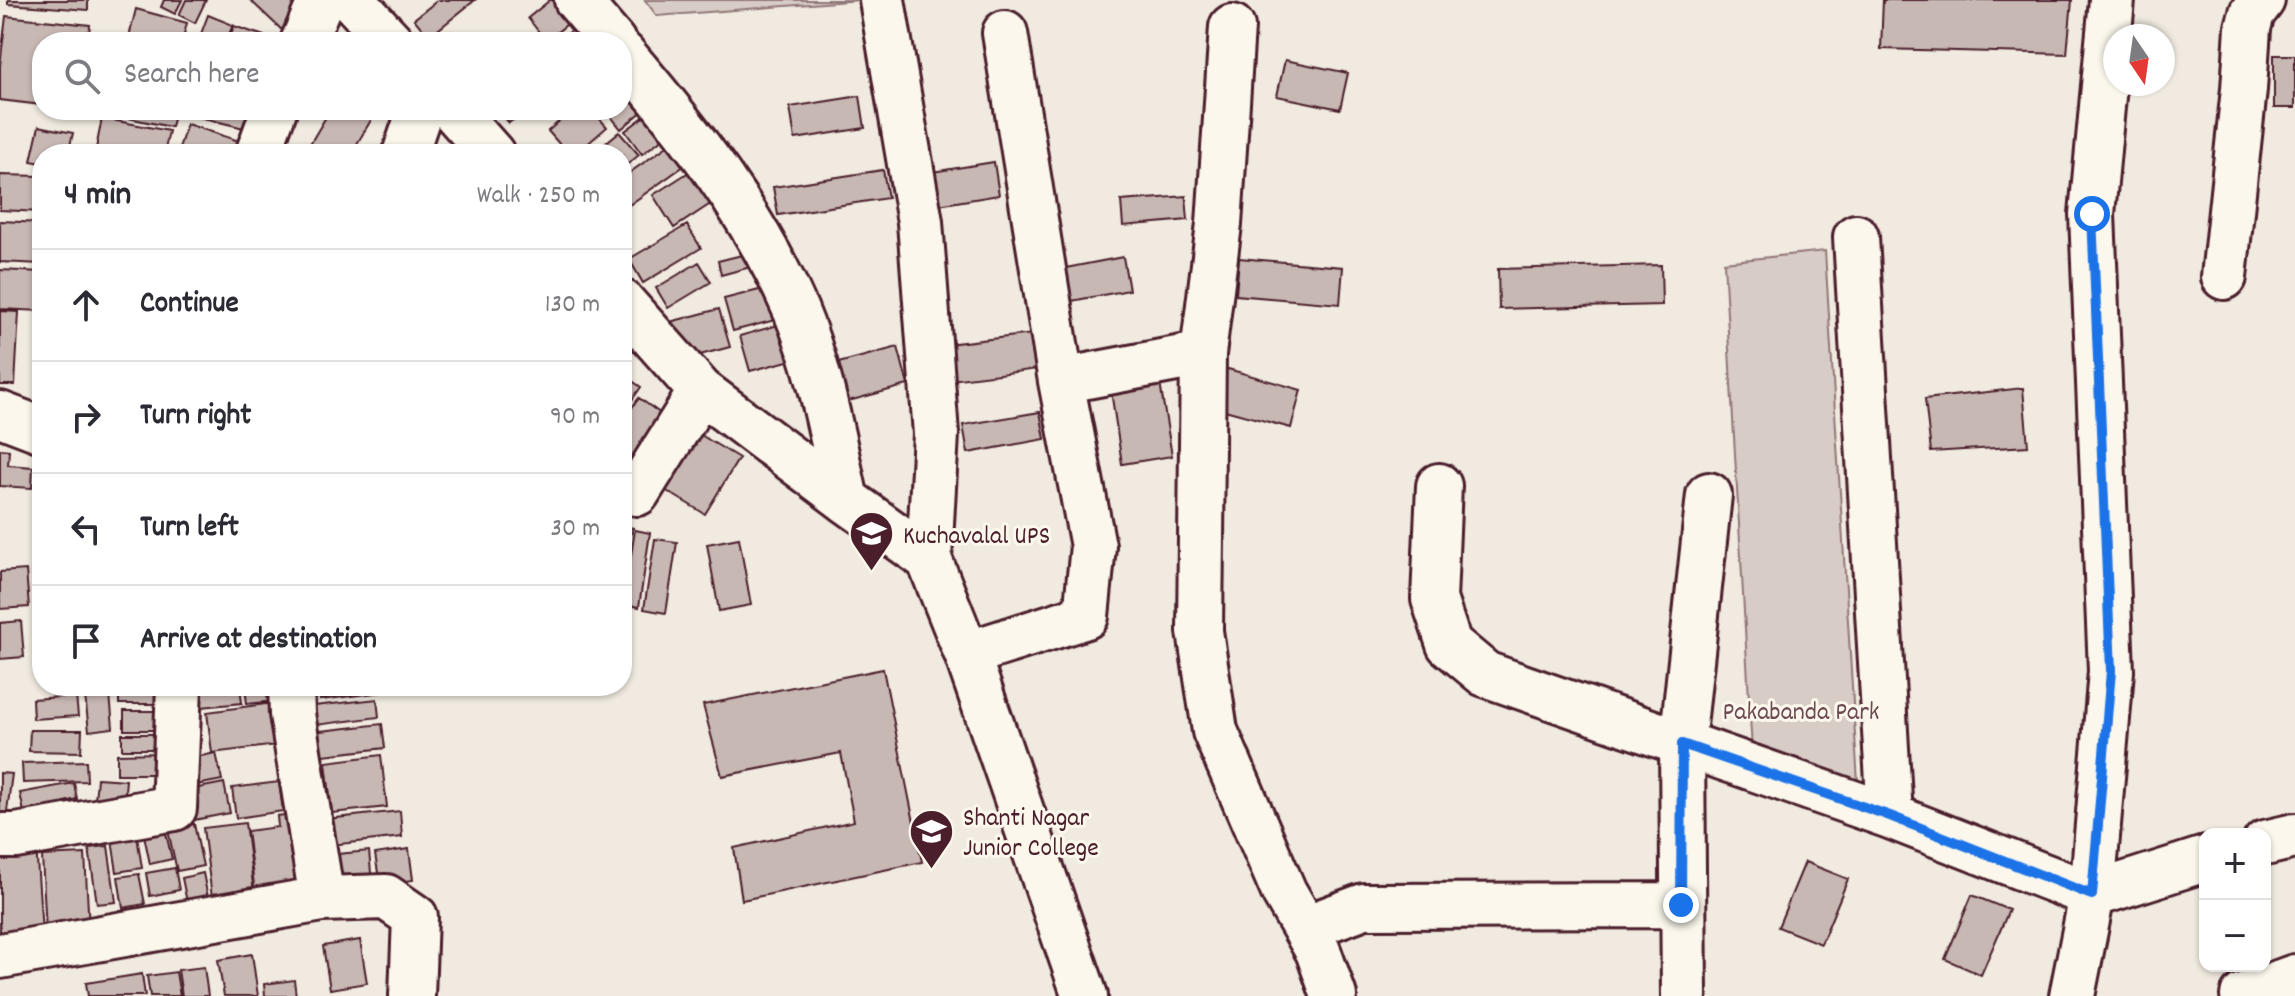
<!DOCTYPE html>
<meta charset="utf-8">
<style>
body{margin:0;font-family:Dekko,sans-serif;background:#f2f2f3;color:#2b2b33}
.controls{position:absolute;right:24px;bottom:24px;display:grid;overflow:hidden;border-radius:16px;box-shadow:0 2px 6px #0004}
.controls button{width:72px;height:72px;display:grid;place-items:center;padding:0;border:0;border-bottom:2px solid #e1e1e2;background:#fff;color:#2b2b33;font:40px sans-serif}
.compass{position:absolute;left:2103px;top:24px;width:72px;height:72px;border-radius:50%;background:#fff;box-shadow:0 2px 6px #0004;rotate:167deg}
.stop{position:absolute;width:24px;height:24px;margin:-18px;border:6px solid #1a73e8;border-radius:50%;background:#fff}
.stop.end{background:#1a73e8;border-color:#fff;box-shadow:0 2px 8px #0008}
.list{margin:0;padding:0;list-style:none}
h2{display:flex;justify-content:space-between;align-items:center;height:104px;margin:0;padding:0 32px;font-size:34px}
h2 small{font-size:26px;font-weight:400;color:#7c7c81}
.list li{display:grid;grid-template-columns:52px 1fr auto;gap:24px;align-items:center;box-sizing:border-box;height:112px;padding:0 32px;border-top:2px solid #e1e1e2}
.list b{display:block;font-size:30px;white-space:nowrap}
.list em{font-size:26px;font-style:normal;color:#7c7c81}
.icon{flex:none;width:44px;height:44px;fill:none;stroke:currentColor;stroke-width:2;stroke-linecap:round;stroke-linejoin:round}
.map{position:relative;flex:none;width:2295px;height:996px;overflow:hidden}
.search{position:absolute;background:#fff;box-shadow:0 2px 6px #0004;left:32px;top:32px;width:600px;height:88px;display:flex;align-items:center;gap:20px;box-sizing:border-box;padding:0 28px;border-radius:32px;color:#7c7c81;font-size:30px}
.panel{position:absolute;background:#fff;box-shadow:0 2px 6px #0004;left:32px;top:144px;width:600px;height:552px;border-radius:32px}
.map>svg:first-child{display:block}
</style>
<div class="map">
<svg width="2295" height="996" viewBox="0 0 2295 996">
<rect width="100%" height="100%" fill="#f0eae0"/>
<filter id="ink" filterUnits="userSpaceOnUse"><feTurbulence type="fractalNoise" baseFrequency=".0125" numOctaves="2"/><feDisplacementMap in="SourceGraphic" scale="16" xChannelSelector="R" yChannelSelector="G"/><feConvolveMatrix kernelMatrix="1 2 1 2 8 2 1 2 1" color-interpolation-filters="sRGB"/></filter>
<g filter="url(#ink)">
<path fill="#d8ccc6" stroke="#917678" stroke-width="2" d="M645 0H861L657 16Z
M1825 251 1858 783 1752 751 1724 262Z"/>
<path fill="#c8b8b3" stroke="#4a1f2b" stroke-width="2" d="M8 0H88V10L8 4Z
M164 0H182L175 14 161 7Z
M186 0H206L195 23 179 15Z
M250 0H309L311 2 283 31Z
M438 0H475L429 37 414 19Z
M550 0H554L571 21 546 41 528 18Z
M1883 0H2072L2067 54 1881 49Z
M136 9 187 23 182 42H150L129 37Z
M208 15 233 25 226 42H198Z
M6 16 90 25 88 42H42V105L0 100V66Z
M580 24 595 42H557Z
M234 26 264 36 262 42H228Z
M2274 55H2295V108H2274Z
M1285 60 1348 73 1340 109 1277 96Z
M622 86 655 101 621 129 606 110H622Z
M860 96 865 128 795 139 790 107Z
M106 110H175L171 127 105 113Z
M201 110H261L256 131 199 117Z
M330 110H377L351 154H304Z
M498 110H526L509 123Z
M572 110H592L607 127 576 154H568L548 131Z
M653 110 670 133 642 154 625 131Z
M102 118 169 131 164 154H95Z
M187 124 245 143 241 154H177Z
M39 126 73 133 68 154H42V163L31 161Z
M619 132 639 155 622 169V154H592Z
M680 137 695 158 622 210V178Z
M994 162 999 195 938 205 932 172Z
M700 165 721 197 674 228 653 195Z
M883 170 888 198 778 215 773 187Z
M0 175 42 176V212L0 210Z
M1186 196 1188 220 1123 226 1121 201Z
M0 221 42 223V264L0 262Z
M687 225 701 248 643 283 629 259Z
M754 252 758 265 721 275 718 261Z
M1123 257 1129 290 1056 304 1050 271Z
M1239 258 1343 267 1340 304 1236 295Z
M699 262 711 282 668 308 656 288Z
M1661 265 1662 305 1499 309 1498 269Z
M0 270 42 272V311L0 309Z
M767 288 775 320 733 331 724 299Z
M719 309 730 347 681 360 670 322Z
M0 311 19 312 15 385H0Z
M785 323 795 359 750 371 740 336Z
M1033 334 1038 369 951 380 947 344Z
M898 347 908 385 841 403 831 365Z
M1221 367 1301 390 1291 428 1210 406Z
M622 374 641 387 622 414Z
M1159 377 1172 456 1122 464 1110 384Z
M2023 388 2028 446 1931 452 1925 399Z
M639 398 672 422 632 477 622 469V421Z
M1040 412 1045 439 968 453 963 425Z
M689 428 739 458 705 514 655 484Z
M0 449 9 450 8 465 33 467 32 488 0 486Z
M622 525 633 528 622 567Z
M635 530 650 533 639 607 623 604Z
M739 538 751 605 719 611 707 544Z
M655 539 677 542 666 613 644 609Z
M26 570 29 607 0 609V572Z
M21 621 24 657 0 659V623Z
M883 669 922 862 742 900 734 848 854 821 841 753 722 776 703 705Z
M119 686H159L160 704H119Z
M199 686H240L242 703 201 707Z
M245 686H283L284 700 247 704Z
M319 686H381V692L320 700Z
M110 694 113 728 89 731 85 696Z
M76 696 78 716 33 719 32 699Z
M377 699 379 717 308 726 305 707Z
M273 703 278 745 212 753 207 712Z
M124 711H174L175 730H124Z
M382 724 385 748 315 756 312 732Z
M30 730H82L81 752 29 751Z
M122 734H168V749H122Z
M160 753V774H117V754Z
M216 753 222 780 186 787 181 760Z
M381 755 387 807 332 813 326 762Z
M86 761 87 781 23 783 22 763Z
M0 773 12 774 4 834H0Z
M97 778 126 780 123 814 94 812Z
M279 782 283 811 236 818 232 788Z
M74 783 77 799 64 802 66 815 26 822 20 793Z
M224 783 230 813 189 821 183 791Z
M400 811 402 837 331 845 327 819Z
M294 814 303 887 255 893 247 831 278 827 277 816Z
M245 823 254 892 212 897 203 828Z
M194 824 203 866 177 871 168 830Z
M164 825 172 859 150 864 143 830Z
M137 836 142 868 117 872 112 840Z
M36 845 42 933 0 936V848Z
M108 846 116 902 97 904 89 848Z
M409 849 413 880 380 885 375 854Z
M369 851 372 884 331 889 327 855Z
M85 854 89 929 46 932 42 856Z
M1805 862 1848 879 1821 944 1778 927Z
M175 868 179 890 150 896 146 873Z
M203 873 211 913 190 917 182 878Z
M139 874 145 904 123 908 118 877Z
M1972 895 2009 910 1981 975 1945 959Z
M360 940 367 983 330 989 323 946Z
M252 954 258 996H224L218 960Z
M204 967 208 996H182L178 970Z
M176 972 180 996H150L147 976Z
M142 974 145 996H88L86 983Z
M294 980 296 996H265L264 984Z"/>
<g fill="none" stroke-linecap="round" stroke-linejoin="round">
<defs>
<path id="minor" d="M352 0 391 42
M577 0 613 42
M882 0 920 222 936 434 929 559
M1232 27 1219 224 1203 354 1200 631 1215 731 1284 892 1318 951 1334 996
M303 42 321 0
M622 53C690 133 754 213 796 311 821 371 832 437 846 500
M453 110 492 154
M258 154 274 110
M405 154 420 110
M1856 237 1890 816
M2224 277 2244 89 2248 28 2252 13 2262 0
M622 302 701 391 846 500 929 559 967 654 1085 996
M1061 381 1203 354
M0 414 42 430
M1439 486 1434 599 1449 644 1485 674 1890 816 2092 895 2205 859
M622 487 637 493 701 391
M967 654 1086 616 1093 546 1061 381 1005 33
M291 686 292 714 322 899 386 897 415 917 412 996
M0 836H16L174 808 179 686
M2265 843 2295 836
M1305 928 1364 906 1681 905
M0 956 322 899
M1684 996 1682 744 1709 495
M2072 996 2092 895 2111 671 2092 214 2112 0
M2243 996 2295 977"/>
</defs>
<use href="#minor" stroke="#4a1f2b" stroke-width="50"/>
<use href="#minor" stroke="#fbf7ec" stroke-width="44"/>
</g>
</g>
<g fill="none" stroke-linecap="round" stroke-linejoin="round" filter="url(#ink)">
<path stroke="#1a73e8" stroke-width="10" d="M1681 905 1682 744 1890 816 2092 895 2111 671 2092 214"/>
</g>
<defs>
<symbol id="school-pin" viewBox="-11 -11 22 30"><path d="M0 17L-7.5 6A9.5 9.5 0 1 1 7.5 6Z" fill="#4a1f2b" stroke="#fbf7ec"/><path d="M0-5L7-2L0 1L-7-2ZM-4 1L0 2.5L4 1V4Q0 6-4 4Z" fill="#fff"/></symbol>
<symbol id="university-pin" viewBox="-11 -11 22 30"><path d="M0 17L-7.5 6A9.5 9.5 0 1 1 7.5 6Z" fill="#4a1f2b" stroke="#fbf7ec"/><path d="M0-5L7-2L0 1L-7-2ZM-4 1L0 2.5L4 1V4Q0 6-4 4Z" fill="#fff"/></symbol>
</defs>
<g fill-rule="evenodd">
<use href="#school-pin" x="846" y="508" width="51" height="69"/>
<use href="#university-pin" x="906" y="806" width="51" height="69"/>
</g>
<g text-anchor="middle" stroke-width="6" stroke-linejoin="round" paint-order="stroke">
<g font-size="26" fill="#4a1f2b" stroke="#fbf7ec" text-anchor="start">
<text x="903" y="543">Kuchavalal UPS</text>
<text x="963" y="825">Shanti Nagar<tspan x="963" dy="30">Junior College</tspan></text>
</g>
<g font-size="26" fill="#6e4a52" stroke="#fbf7ec">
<text x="1801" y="719">Pakabanda Park</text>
</g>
</g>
</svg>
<div class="controls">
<button>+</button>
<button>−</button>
</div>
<svg class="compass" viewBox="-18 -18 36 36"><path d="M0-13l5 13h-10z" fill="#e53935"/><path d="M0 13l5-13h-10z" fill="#7c7c81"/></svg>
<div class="stop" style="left:2092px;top:214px"></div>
<div class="stop end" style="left:1681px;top:905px"></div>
<div class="search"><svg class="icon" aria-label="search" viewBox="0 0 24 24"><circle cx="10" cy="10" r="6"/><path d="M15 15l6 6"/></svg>Search here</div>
<section class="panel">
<h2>4 min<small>Walk · 250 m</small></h2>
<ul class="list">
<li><svg class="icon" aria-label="ahead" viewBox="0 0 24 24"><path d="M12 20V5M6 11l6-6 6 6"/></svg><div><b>Continue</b></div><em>130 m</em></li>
<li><svg class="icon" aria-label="right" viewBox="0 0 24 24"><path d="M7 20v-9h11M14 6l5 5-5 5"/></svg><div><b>Turn right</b></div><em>90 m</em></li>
<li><svg class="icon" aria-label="left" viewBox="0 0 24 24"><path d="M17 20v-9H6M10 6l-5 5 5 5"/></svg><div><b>Turn left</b></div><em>30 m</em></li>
<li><svg class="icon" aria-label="arrive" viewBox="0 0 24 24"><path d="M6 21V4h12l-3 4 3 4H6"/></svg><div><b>Arrive at destination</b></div></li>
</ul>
</section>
</div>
